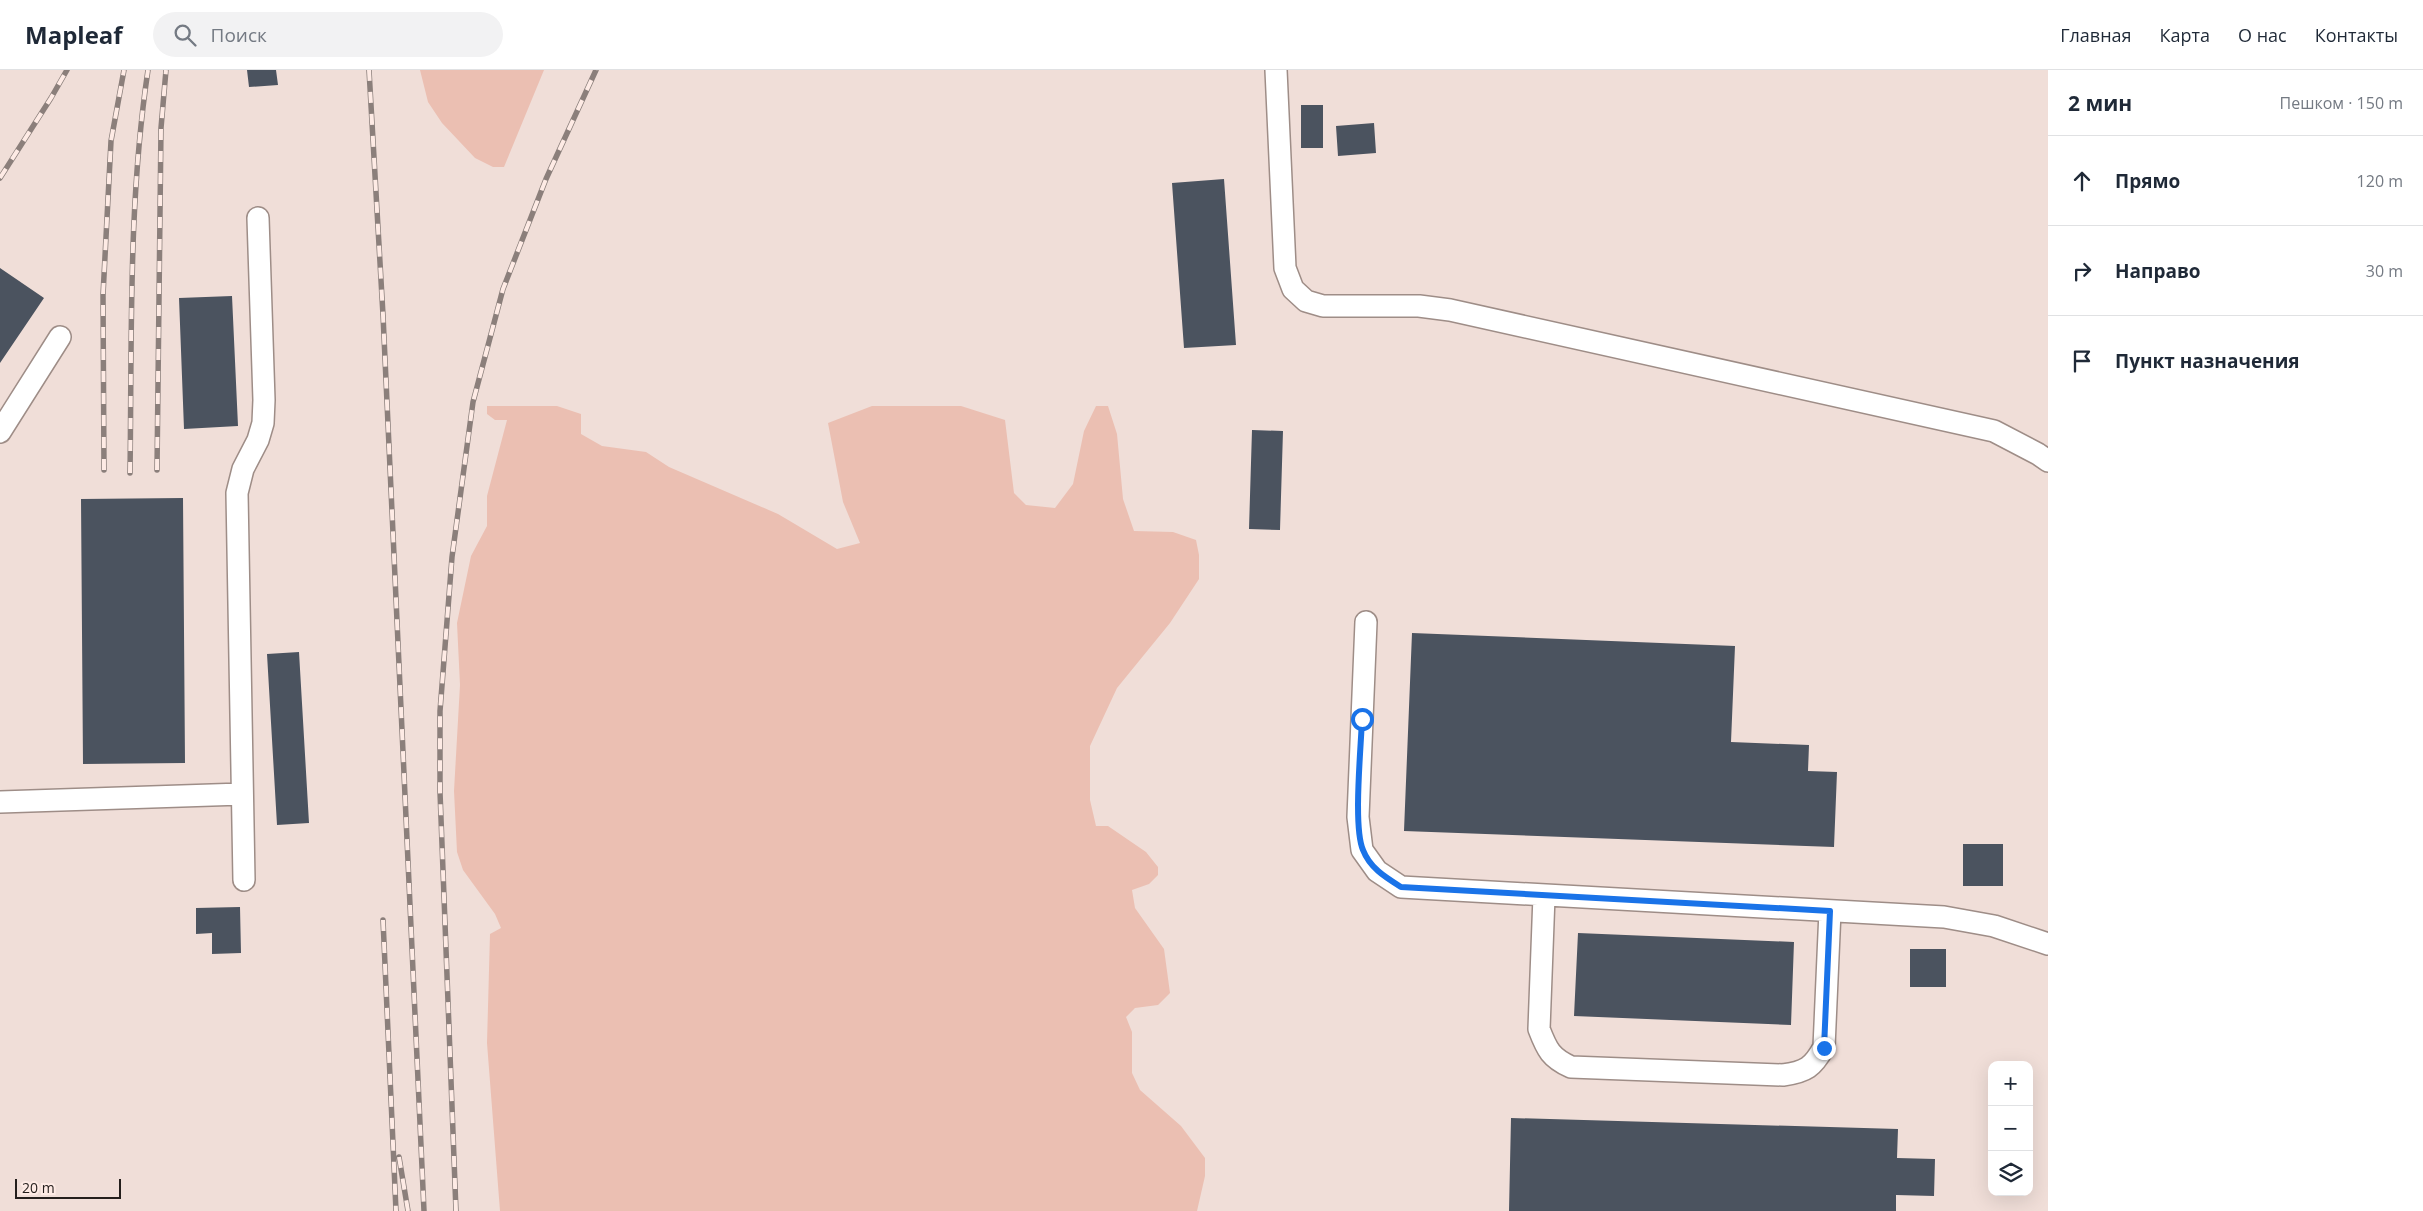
<!DOCTYPE html>
<html lang="ru">
<meta charset="utf-8">
<style>
body{margin:0;font-family:"Open Sans",sans-serif;background:#f2f2f3;color:#1f2937}
.controls{position:absolute;right:15px;bottom:15px;display:grid;overflow:hidden;border-radius:10px;box-shadow:0 5px 20px #0002}
.controls button{width:45px;height:45px;display:grid;place-items:center;padding:0;border:0;border-bottom:1px solid #e0e1e3;background:#fff;color:#1f2937;font:25px sans-serif}
.scale{position:absolute;left:15px;bottom:12px;width:106px;box-sizing:border-box;padding-left:5px;border:2px solid #241e1c;border-top:0;font-size:14px;line-height:18px;white-space:nowrap;color:#241e1c;-webkit-text-stroke:4px #feebe5;paint-order:stroke}
.stop{position:absolute;width:15px;height:15px;margin:-11px;border:4px solid #1a73e8;border-radius:50%;background:#fff}
.stop.end{background:#1a73e8;border-color:#fff;box-shadow:0 1px 5px #0008}
.list{margin:0;padding:0;list-style:none}
h2{display:flex;justify-content:space-between;align-items:center;height:65px;margin:0;padding:0 20px;font-size:21px}
h2 small{font-size:16px;font-weight:400;color:#747a83}
.list li{display:grid;grid-template-columns:32px 1fr auto;gap:15px;align-items:center;box-sizing:border-box;height:90px;padding:0 20px;border-top:1px solid #e0e1e3}
.list b{display:block;font-size:19px;white-space:nowrap}
.list em{font-size:16px;font-style:normal;color:#747a83}
.icon{flex:none;width:28px;height:28px;fill:none;stroke:currentColor;stroke-width:2;stroke-linecap:round;stroke-linejoin:round}
.map{position:relative;flex:none;width:2048px;height:1141px;overflow:hidden}
header{display:flex;align-items:center;gap:30px;box-sizing:border-box;height:70px;padding:0 25px;background:#fff;border-bottom:1px solid #e0e1e3}
header strong{font-size:24px}
nav{display:flex;gap:28px;margin-inline-start:auto;font-size:18px}
.search{width:350px;height:45px;background:#f2f2f3;display:flex;align-items:center;gap:12px;box-sizing:border-box;padding:0 18px;border-radius:28px;color:#747a83;font-size:19px}
main{display:flex}
aside{flex:1;background:#fff}
.map>svg:first-child{display:block}
</style>
<header>
<strong>Mapleaf</strong>
<div class="search"><svg class="icon" aria-label="search" viewBox="0 0 24 24"><circle cx="10" cy="10" r="6"/><path d="M15 15l6 6"/></svg>Поиск</div>
<nav><a>Главная</a><a>Карта</a><a>О нас</a><a>Контакты</a></nav>
</header>
<main>
<div class="map">
<svg width="2048" height="1141" viewBox="0 0 2048 1141">
<rect width="100%" height="100%" fill="#f0ded8"/>
<path fill="#ebbfb2" d="M420 0H544L504 97H493L475 88 442 53 428 32Z
M487 336H557L581 344V364L602 376 646 382 669 397 778 444 837 479 860 473 843 432 828 353 872 336H961L1005 350 1014 423 1026 435 1055 438 1073 414 1084 361 1096 336H1108L1117 364 1123 429 1134 461 1173 462 1196 470 1199 485V509L1170 553 1117 618 1090 676V730L1096 756H1108L1146 782 1158 797V805L1149 814 1132 820 1135 838 1164 879 1170 923 1158 935 1135 938 1126 947 1132 962V1003L1140 1020 1181 1056 1205 1088V1106L1197 1141H500L487 973 490 864 501 858 495 844 463 800 457 782 454 721 460 615 457 553 471 486 487 456V426L507 350H495L487 344Z"/>
<path fill="#4b535f" d="M247 0H276L278 15 249 17Z
M1301 35H1323V78H1301Z
M1374 53 1376 83 1338 86 1336 56Z
M1224 109 1236 275 1184 278 1172 113Z
M0 198 44 228 0 293Z
M232 226 238 356 184 359 179 228Z
M1252 360 1283 361 1280 460 1249 459Z
M183 428 185 693 83 694 81 429Z
M1412 563 1735 576 1731 672 1809 675 1808 701 1837 702 1834 777 1404 761Z
M299 582 309 753 277 755 267 584Z
M1963 774H2003V816H1963Z
M240 837 241 883 212 884V863L196 864V838Z
M1578 863 1794 872 1791 955 1574 946Z
M1910 879H1946V917H1910Z
M1511 1048 1898 1059 1897 1088 1935 1089 1934 1126 1896 1125V1141H1509Z"/>
<g fill="none" stroke-linecap="round" stroke-linejoin="round">
<defs>
<path id="service" d="M1276 0 1285 198 1293 219 1306 231 1323 236H1419L1450 240 1994 361 2038 384 2048 391
M0 362 60 267
M1366 552 1358 747 1362 780 1377 801 1401 817 1944 847 1994 856 2048 874
M0 732 242 724
M244 810 237 423 243 399 258 370 263 353 264 330 258 148
M1544 826 1539 959C1547 980 1551 988 1571 997L1783 1005C1806 1002 1813 997 1824 977L1830 841"/>
</defs>
<use href="#service" stroke="#9e8d87" stroke-width="24"/>
<use href="#service" stroke="#fff" stroke-width="21"/>
<defs>
<path id="rail" d="M369 0 383 245 424 1141
M0 108 51 28 67 0
M104 400 103 225 111 71 124 0
M157 400 161 58 166 0
M130 403C132 268 128 133 148 0
M383 850 396 1141
M399 1087 408 1141
M456 1141 440 722V641L452 487 473 332 503 219 546 109 596 0"/>
</defs>
<use href="#rail" stroke="#8b7f7b" stroke-width="5.5"/>
<use href="#rail" stroke="#feebe5" stroke-width="4" stroke-dasharray="11" stroke-linecap="butt"/>
</g>
<g fill="none" stroke-linecap="round" stroke-linejoin="round">
<path stroke="#1a73e8" stroke-width="6" d="M1362 649C1361 678 1353 757 1363 780 1370 798 1385 807 1401 817L1830 841 1824 978"/>
</g>
</svg>
<div class="controls">
<button>+</button>
<button>−</button>
<button><svg class="icon" aria-label="layers" viewBox="0 0 24 24"><path d="M12 4l9 5-9 5-9-5zM3 14l9 5 9-5"/></svg></button>
</div>
<div class="scale">20 m</div>
<div class="stop" style="left:1362px;top:649px"></div>
<div class="stop end" style="left:1824px;top:978px"></div>
</div>
<aside>
<h2>2 мин<small>Пешком · 150 m</small></h2>
<ul class="list">
<li><svg class="icon" aria-label="ahead" viewBox="0 0 24 24"><path d="M12 20V5M6 11l6-6 6 6"/></svg><div><b>Прямо</b></div><em>120 m</em></li>
<li><svg class="icon" aria-label="right" viewBox="0 0 24 24"><path d="M7 20v-9h11M14 6l5 5-5 5"/></svg><div><b>Направо</b></div><em>30 m</em></li>
<li><svg class="icon" aria-label="arrive" viewBox="0 0 24 24"><path d="M6 21V4h12l-3 4 3 4H6"/></svg><div><b>Пункт назначения</b></div></li>
</ul>
</aside>
</main>
